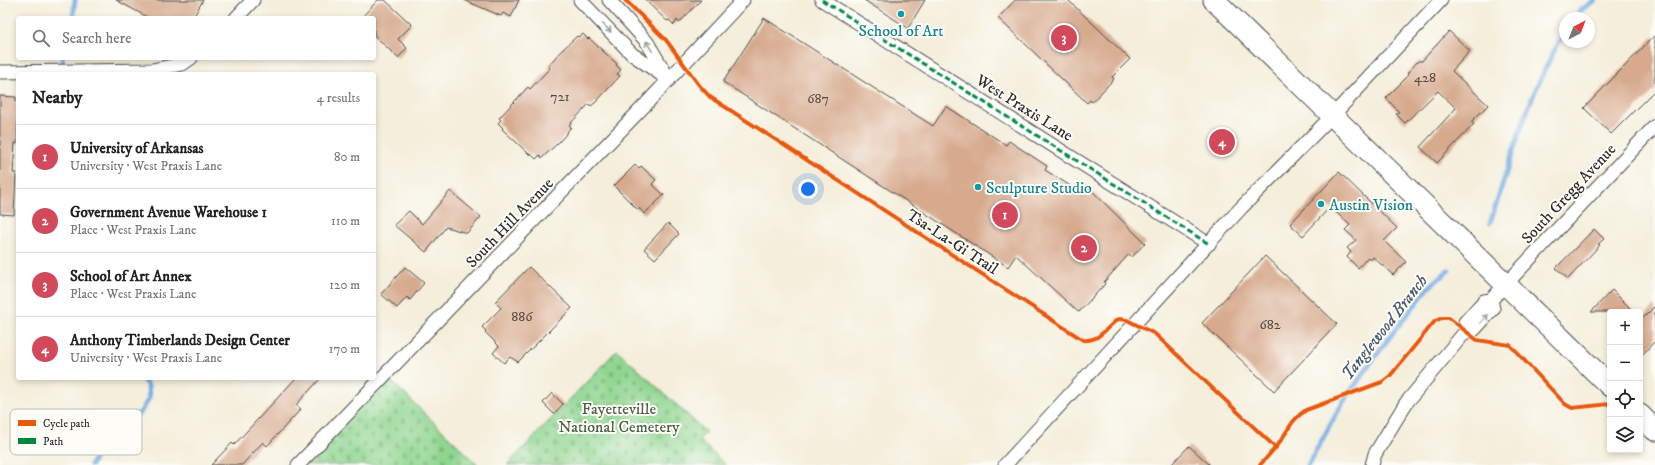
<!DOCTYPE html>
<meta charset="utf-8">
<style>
body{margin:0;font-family:"IM FELL DW Pica",serif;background:#f2f2f2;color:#222}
.controls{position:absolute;right:12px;bottom:12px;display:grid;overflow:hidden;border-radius:4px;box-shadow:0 2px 6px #0003}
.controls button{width:36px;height:36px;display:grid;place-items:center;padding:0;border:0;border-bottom:1px solid #e0e0e0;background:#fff;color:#222;font:20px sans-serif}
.compass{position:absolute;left:1559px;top:12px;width:36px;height:36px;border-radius:50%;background:#fff;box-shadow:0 2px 6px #0003;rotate:42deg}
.you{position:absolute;left:808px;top:189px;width:14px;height:14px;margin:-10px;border:3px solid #fff;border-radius:50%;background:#1a73e8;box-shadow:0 0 0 6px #1a73e833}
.badge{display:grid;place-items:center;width:26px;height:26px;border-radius:50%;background:#d1495b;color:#fff;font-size:13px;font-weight:700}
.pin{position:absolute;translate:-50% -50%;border:2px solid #fff;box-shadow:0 1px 4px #0006}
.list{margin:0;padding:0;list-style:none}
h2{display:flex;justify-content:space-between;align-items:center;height:52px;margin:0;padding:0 16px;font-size:17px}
h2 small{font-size:13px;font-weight:400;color:#767676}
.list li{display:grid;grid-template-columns:26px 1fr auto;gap:12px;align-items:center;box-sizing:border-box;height:64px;padding:0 16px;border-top:1px solid #e0e0e0}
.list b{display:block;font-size:15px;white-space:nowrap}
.list p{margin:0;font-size:13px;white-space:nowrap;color:#767676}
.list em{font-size:13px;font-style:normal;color:#767676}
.icon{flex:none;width:22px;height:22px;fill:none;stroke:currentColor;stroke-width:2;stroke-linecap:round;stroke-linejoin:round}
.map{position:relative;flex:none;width:1655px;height:465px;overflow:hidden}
.search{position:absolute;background:#fff;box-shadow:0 2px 6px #0003;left:16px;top:16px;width:360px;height:44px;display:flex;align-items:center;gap:10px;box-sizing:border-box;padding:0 14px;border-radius:4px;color:#767676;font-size:15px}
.panel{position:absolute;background:#fff;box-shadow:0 2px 6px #0003;left:16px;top:72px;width:360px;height:308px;border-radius:4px}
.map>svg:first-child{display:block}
</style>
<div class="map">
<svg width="1655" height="465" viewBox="0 0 1655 465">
<defs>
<pattern id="cemetery-stones" width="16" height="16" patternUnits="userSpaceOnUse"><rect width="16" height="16" fill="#8ed58f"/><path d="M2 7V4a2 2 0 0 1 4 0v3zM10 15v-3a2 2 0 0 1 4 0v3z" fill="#7bb77c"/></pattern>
</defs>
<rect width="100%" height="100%" fill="#fdfcf7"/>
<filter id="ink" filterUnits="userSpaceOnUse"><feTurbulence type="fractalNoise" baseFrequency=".025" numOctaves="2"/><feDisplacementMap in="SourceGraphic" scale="8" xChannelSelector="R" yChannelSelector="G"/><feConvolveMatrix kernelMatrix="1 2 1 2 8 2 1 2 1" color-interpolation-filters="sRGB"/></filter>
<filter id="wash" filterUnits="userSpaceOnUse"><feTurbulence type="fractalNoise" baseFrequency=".012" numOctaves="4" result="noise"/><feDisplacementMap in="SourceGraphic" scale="16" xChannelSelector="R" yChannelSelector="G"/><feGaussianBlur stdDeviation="0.9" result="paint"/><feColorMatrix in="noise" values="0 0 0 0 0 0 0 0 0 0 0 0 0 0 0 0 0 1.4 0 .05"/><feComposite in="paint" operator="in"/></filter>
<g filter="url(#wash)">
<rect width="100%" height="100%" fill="#f4eeda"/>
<path fill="url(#cemetery-stones)" stroke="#5c805d" d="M617 350 706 432 699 440 726 465H507Z
M385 375 478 465H298Z"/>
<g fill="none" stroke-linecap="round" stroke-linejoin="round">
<path stroke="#74ade4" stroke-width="5" d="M73 18 75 0
M1575 18 1581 10 1595 0
M62 58 64 71
M1490 223C1511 161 1529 88 1565 33
M91 465 105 439 126 421 140 413 149 398 148 386 142 378
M1308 465 1343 402 1385 343 1429 287 1449 270"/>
</g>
<g id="blocks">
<path fill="#d7aa8e" d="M116 0H203L193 18H149Z
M378 0H385L412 25 398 39 407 48 398 58 374 35V18H361Z
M464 0H519L511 17 503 13 501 16Z
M645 0H701L679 23 677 20 674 25 669 20 667 21Z
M864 0H925L908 28Z
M1015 0H1068L1130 59 1112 77 1114 79 1092 102 1090 100 1087 103 998 18Z
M764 18 933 126 946 106 1006 145 1009 141 1047 166 1045 170 1080 192 1086 185 1145 243 1132 257 1129 254 1104 282 1105 284 1079 312 1077 311 1016 255 1008 267 723 82Z
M1449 31 1470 51 1452 71 1488 105 1471 122 1474 124 1437 163 1420 147 1456 108 1438 91 1405 123 1396 114 1399 112 1386 98 1407 77 1408 72 1418 61H1422Z
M583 34 588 39 589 38 617 64 616 65 621 70 617 74 620 76 596 102 591 106 589 104 569 125 571 127 567 132H568L559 142 542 158 540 155 536 159 531 154 530 155 502 129 503 128 498 123 501 120 499 118 528 87 530 89 550 68 548 66 560 52 577 36 579 37Z
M1655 35V90L1611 134 1584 108Z
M0 96 16 97V102H18L17 144 15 143 13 173H16L14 215 0 214Z
M635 165 639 168 641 166 656 180 652 184 664 195 644 214 639 208 638 210 614 186Z
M1339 172 1397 228 1384 241 1406 262 1393 275 1373 257 1371 260 1368 257 1358 268 1347 257 1351 252 1347 248 1356 240 1345 230 1350 225 1330 207 1303 236 1290 224Z
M450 191 481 217 467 233 446 227 426 252 394 225 409 211 422 224Z
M668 223 679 234 655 259 644 249Z
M1594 229 1604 239 1598 244 1600 245 1568 279 1556 268Z
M1265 256 1337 324 1274 391 1202 323Z
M405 267 424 283 410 300 407 297 397 308 381 294Z
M529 267 572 308 518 362 510 357 504 363 493 353 499 346 485 332 486 331 482 327 501 308 495 302Z
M1612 290 1634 312H1591Z
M1655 306V341L1640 357V321Z
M296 378H321L296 405 301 409 267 446 263 442 242 465H211L232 443 234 445Z
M552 393 563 404 554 414 543 403Z
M1189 446 1210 465H1171Z"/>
</g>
</g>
<g filter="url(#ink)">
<use href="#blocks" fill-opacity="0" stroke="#494845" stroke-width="1"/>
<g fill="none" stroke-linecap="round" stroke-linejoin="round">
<defs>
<path id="street" d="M580 0 632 54 669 80
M609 0 647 42 667 76
M822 0 1209 244
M236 18 253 0
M0 72 152 70 182 64 191 58
M1467 329 1474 330 1493 309 1491 300
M298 465 646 104 743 0
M1005 465 1241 208 1333 115 1441 0
M1372 465 1375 454 1406 403 1465 332 1467 329 1465 322 1484 301 1491 300 1655 126"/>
<path id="primary" d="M1214 0 1610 386
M1640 415 1655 430"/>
</defs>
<use href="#street" stroke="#494845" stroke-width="15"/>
<use href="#primary" stroke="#494845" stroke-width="23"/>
<use href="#street" stroke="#fff" stroke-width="13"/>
<use href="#primary" stroke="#fff" stroke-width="21"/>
<path stroke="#00873e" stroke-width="3" stroke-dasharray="6 3" stroke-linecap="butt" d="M822 0 1209 244"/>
<defs>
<path id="cycleway" d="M625 0 666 40 699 85 710 97 1083 340C1099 342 1106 328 1118 319L1127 320 1155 334 1276 448
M1260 465C1268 456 1277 447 1283 437 1291 425 1293 419 1306 410L1382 382 1390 376 1435 321 1442 318H1449L1477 340 1510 345 1565 404 1572 408 1610 404"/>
</defs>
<use href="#cycleway" stroke="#fdfcf7" stroke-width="6"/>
<use href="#cycleway" stroke="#e8590c" stroke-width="4"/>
</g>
<defs><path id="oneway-shaft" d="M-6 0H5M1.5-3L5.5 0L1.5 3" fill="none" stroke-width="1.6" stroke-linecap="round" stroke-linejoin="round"/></defs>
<g stroke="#a0a0a0">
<use href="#oneway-shaft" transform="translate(607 28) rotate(46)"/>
<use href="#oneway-shaft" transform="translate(649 46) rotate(-122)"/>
<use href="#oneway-shaft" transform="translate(1484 319) rotate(-48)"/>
</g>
</g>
<g fill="#0f9aa8" stroke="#fdfcf7" stroke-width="1.5">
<circle cx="901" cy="14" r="4"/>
<circle cx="978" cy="187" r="4"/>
<circle cx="1321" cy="204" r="4"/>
</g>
<g text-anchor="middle" stroke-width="4" stroke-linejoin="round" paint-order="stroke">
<g font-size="14" fill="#564b44">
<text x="1425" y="82">428</text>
<text x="560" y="101">721</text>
<text x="818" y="103">687</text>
<text x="522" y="321">886</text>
<text x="1270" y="329">682</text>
</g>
<g font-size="16" fill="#0d838f" stroke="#fdfcf7" text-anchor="start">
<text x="901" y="36" text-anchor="middle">School of Art</text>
<text x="986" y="193">Sculpture Studio</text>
<text x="1329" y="210">Austin Vision</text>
</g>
<g font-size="16" fill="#2b2b2b" stroke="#fdfcf7">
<text transform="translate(1025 107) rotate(32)" y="6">West Praxis Lane</text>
<text transform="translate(1568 193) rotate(-47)" y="6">South Gregg Avenue</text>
<text transform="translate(509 222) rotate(-46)" y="6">South Hill Avenue</text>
<text transform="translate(953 241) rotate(33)" y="6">Tsa-La-Gi Trail</text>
</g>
<g font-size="16" fill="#495e49" stroke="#fdfcf7">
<text x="619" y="414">Fayetteville<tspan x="619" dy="18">National Cemetery</tspan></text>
</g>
<g font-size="17" font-style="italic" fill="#45586c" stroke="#fdfcf7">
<text transform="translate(1384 327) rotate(-52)" y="6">Tanglewood Branch</text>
</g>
</g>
<rect x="10" y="409" width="132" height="46" rx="6" fill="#fdfcf7" stroke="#bebdba" stroke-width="1"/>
<rect x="18" y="420" width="18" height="6" fill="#e8590c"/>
<rect x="18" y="438" width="18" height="6" fill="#00873e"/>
<g font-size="11" fill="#2b2b2b">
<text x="43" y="427">Cycle path</text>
<text x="43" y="445">Path</text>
</g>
</svg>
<div class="controls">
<button>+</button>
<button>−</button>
<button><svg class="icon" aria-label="locate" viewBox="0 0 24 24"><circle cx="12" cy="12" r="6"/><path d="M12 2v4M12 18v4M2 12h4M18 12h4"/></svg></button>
<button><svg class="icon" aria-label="layers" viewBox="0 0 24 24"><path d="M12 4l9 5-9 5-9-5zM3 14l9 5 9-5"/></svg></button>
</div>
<svg class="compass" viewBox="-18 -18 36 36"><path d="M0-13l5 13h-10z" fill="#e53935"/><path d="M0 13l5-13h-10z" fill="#767676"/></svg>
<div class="you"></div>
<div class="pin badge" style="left:1005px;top:215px">1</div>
<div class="pin badge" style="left:1084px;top:248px">2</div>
<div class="pin badge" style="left:1064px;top:38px">3</div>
<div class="pin badge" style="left:1222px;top:142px">4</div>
<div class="search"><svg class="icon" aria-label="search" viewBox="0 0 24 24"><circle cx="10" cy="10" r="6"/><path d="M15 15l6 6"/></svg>Search here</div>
<section class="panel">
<h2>Nearby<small>4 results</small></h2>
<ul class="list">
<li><span class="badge">1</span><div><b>University of Arkansas</b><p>University · West Praxis Lane</p></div><em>80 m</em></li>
<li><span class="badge">2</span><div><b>Government Avenue Warehouse 1</b><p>Place · West Praxis Lane</p></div><em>110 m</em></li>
<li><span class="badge">3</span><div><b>School of Art Annex</b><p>Place · West Praxis Lane</p></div><em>120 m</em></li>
<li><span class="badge">4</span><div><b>Anthony Timberlands Design Center</b><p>University · West Praxis Lane</p></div><em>170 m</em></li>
</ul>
</section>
</div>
